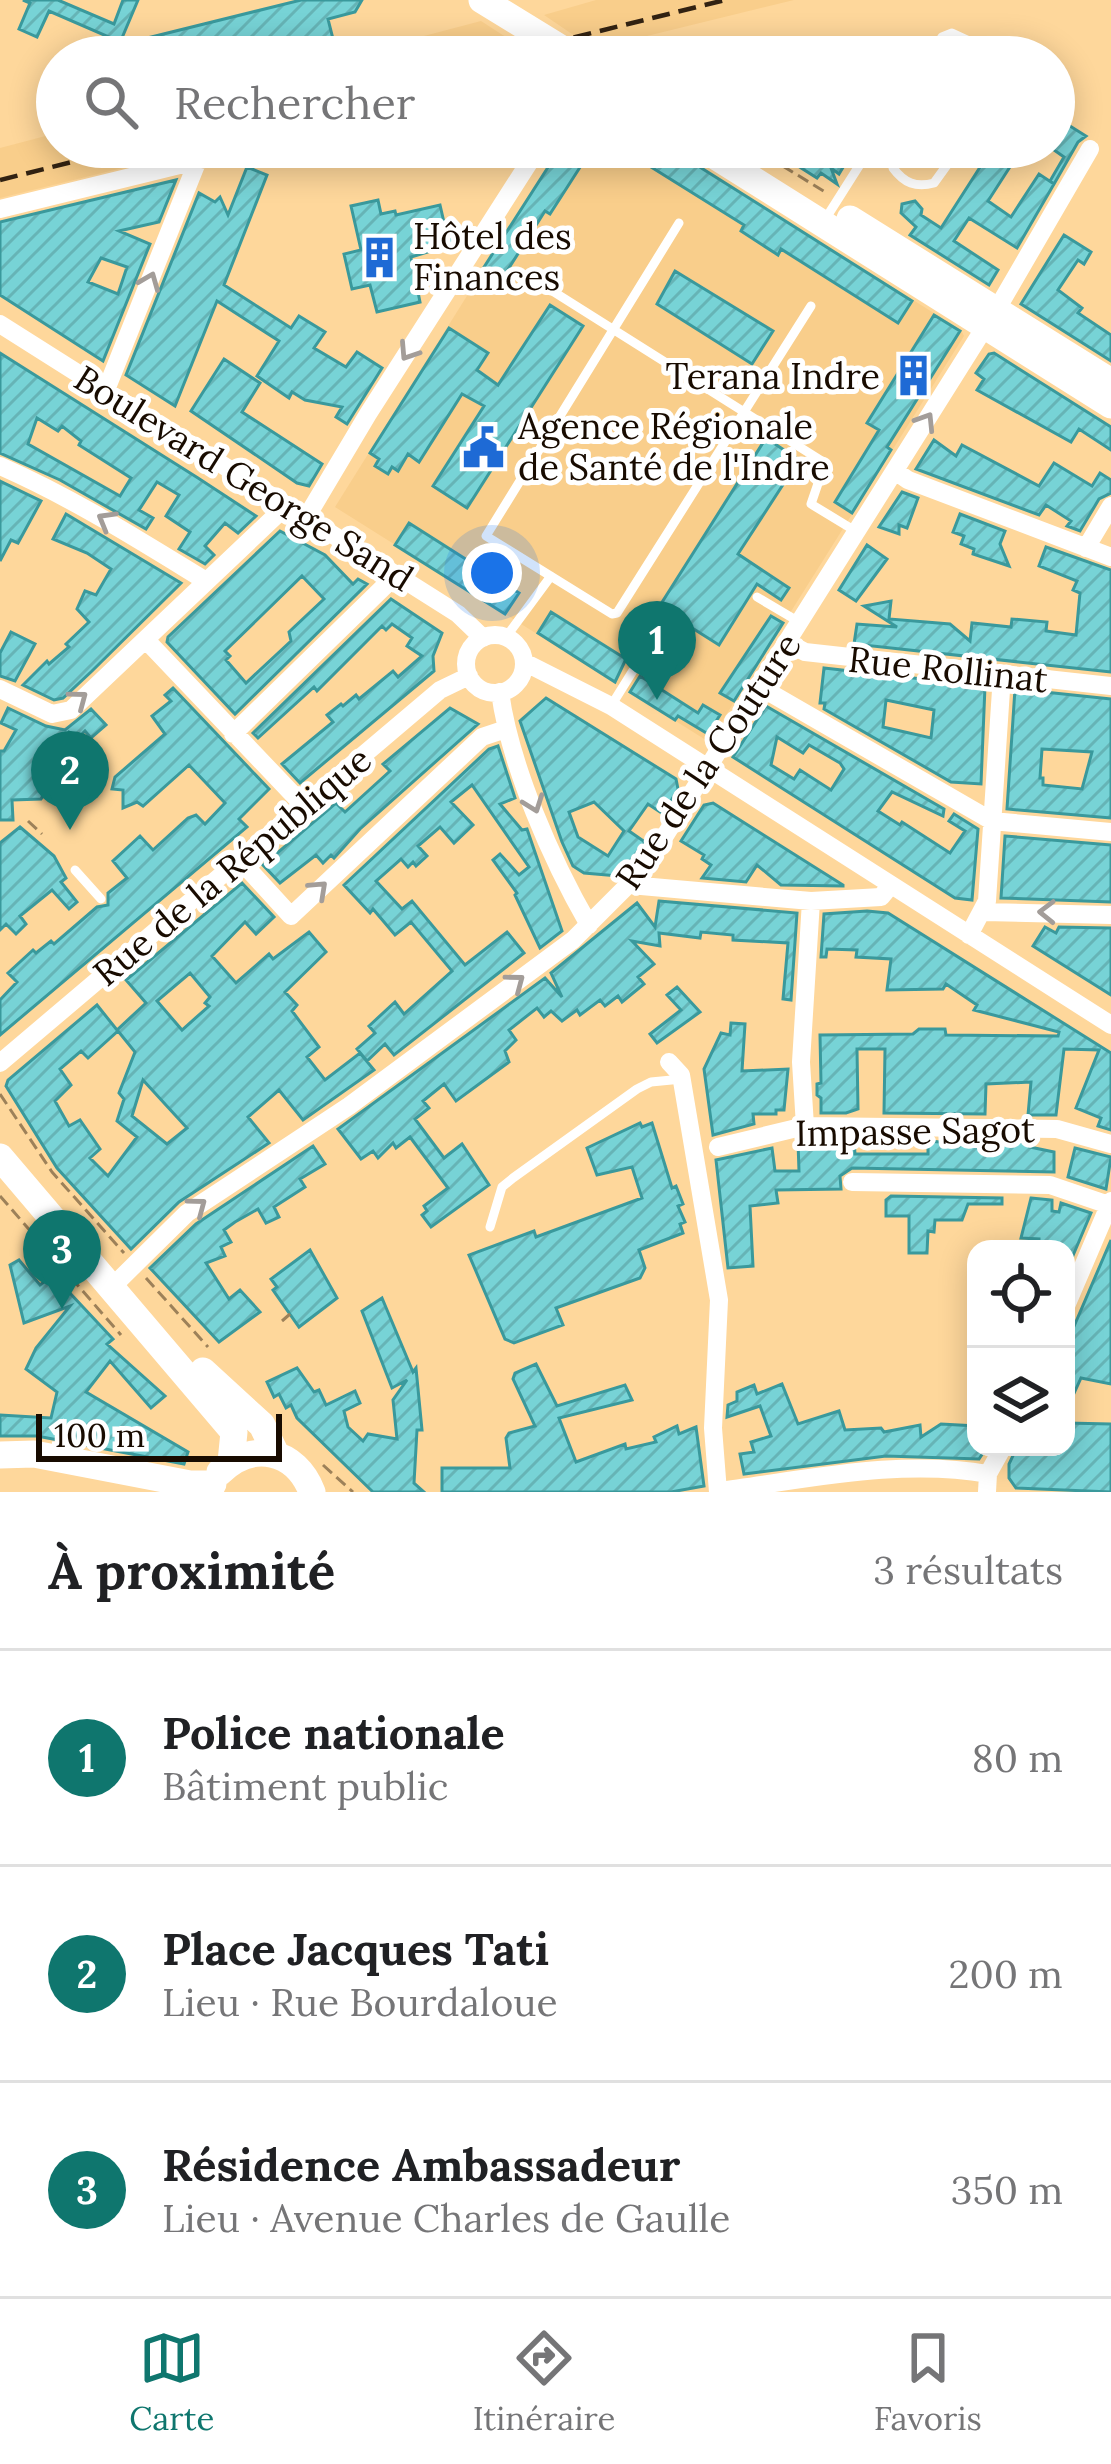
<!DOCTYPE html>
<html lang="fr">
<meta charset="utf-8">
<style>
body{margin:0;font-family:Lora,serif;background:#f6f6f6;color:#202124}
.controls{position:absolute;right:36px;bottom:36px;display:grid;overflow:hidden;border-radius:24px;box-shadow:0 6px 30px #0003}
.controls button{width:108px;height:108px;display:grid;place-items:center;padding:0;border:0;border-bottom:3px solid #e0e0e0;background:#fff;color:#202124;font:60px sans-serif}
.scale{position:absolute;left:36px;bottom:30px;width:246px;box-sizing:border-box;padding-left:12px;border:6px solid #180b00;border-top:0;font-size:33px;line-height:42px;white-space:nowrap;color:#180b00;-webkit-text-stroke:9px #fff;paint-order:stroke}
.you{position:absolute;left:492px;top:573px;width:42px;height:42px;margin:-30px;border:9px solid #fff;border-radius:50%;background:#1a73e8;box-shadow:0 0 0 18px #1a73e833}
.badge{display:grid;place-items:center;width:78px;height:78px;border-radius:50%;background:#0f766e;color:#fff;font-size:39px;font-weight:700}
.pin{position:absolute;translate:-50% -99px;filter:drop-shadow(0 3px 6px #0008)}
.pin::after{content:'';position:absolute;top:63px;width:42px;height:36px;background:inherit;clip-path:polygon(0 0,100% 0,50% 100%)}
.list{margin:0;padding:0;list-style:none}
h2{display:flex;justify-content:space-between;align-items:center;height:156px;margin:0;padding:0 48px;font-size:51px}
h2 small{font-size:39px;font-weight:400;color:#757577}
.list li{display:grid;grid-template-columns:78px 1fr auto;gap:36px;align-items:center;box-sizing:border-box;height:216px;padding:0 48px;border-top:3px solid #e0e0e0}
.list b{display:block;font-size:45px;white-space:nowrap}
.list p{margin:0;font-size:39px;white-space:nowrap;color:#757577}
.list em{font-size:39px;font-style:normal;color:#757577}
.icon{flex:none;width:66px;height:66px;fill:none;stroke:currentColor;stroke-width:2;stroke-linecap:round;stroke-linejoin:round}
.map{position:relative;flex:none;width:1111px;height:1492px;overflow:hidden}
.search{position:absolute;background:#fff;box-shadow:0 6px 30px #0003;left:36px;right:36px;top:36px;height:132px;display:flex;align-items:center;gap:30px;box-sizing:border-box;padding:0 42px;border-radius:66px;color:#757577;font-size:45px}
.sheet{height:804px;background:#fff}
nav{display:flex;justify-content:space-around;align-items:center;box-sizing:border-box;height:168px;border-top:3px solid #e0e0e0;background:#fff;font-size:33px;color:#757577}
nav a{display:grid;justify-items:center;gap:6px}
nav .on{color:#0f766e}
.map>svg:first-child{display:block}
</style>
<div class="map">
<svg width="1111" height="1492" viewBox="0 0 1111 1492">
<defs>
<pattern id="building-hatch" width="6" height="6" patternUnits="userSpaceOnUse" patternTransform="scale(3)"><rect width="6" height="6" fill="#77d3d6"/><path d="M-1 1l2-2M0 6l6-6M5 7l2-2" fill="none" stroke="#66b4b6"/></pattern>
</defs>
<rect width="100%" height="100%" fill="#fed79b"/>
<path fill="#f9ce8b" d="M596 0H794L594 49 544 15Z
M481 21 537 57H344Z
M57 133V147H208L0 198V148Z
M560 147H668L961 330 964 336 709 742 335 507Z"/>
<path fill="url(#building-hatch)" stroke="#3a999c" stroke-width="3" fill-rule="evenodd" d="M23 0H58L114 24 123 0H138L119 45 301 0H362L355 12 328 19 334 43 277 57H90V52L105 48 109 37 49 11 37 37 19 29 30 3Z
M1054 116 1086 136 1078 142 1054 184 1050 181 1064 157 1054 150Z
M561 147 584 161 550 214 545 211 495 290 477 278Z
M619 147H668L912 301 898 323 781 249 778 255 741 231 744 225Z
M768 147H821L823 151 832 149 848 159 839 174 831 168 837 184 821 173 817 178Z
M993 147 1015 159 988 201 1011 217 1039 174 1054 184 1017 248 969 218 954 241 998 270 989 285 910 235 916 227 901 213 902 204 915 201 922 209 921 215 941 228Z
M247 167 267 175 224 285 291 328 299 316 325 332 314 348 346 367 357 352 382 368 347 424 336 417 342 407 305 400 292 392 289 398 257 376 279 341 217 301 175 406 126 375 199 193 215 202 220 197 228 215Z
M176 180 159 222 119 231 150 244 103 361 0 295V222ZM101 258 127 267 118 294 88 282Z
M378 200 381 214 395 211 396 215 440 205 446 231 455 229 458 243 411 257 420 302 377 312 370 285 352 289 344 254 361 250 351 206Z
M1064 235 1091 252 1084 264 1078 260 1058 290 1082 308 1078 313 1111 335V361L1021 304Z
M675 271 773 331 752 364 657 304Z
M550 305 583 326 467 508 433 486 484 406 462 394 419 462 408 454 398 471 392 467 388 474 375 466 379 459 370 453 449 328 488 353 477 370 498 385Z
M934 315 960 331 887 447 891 450 852 513 835 502 879 430 867 423Z
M0 353 198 478 256 516 238 533 225 523 205 546 214 555 205 564 179 549 190 532 166 516 179 495 157 482 139 510 153 518 146 529 60 480 0 453ZM37 418 58 431 62 426 81 441 79 445 131 478 120 496 28 444Z
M994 353 1111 427V450L1079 429 1071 442 977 390 984 379 976 373 989 354Z
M224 359 260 383 242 412 322 464 309 486 297 483 191 411Z
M766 438 799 460 738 554 789 588 781 600 757 584 719 645 659 607Z
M934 440 956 456 962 445 1039 486 1054 463 1092 486 1100 473 1111 480V493L1099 499 1080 531 1067 526 1071 521 1046 505 1039 515 916 469Z
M0 481 41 501 18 543 11 540 0 561Z
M902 492 918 498 907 528 899 525V534L879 527Z
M66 514 181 583 92 671 63 698 54 700 23 685 47 661 49 664 69 647 66 644 89 622 77 609 85 591 96 595 111 569 87 553 53 539Z
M960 514 1005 531 1000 544 1009 566 973 554 974 549 961 544 964 536 953 532Z
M409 523 519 593 505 614 395 545Z
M280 531 325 555 353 584 358 579 367 584 235 714 167 642 168 637ZM302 576 324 599 289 632 291 641 246 683 226 660 230 656 225 651Z
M867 545 887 559 856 601 839 590Z
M1046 547 1111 570V672L854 644 857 624 897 627 864 606 891 601 889 619 950 624 970 641 972 623 1011 627 1012 619 1047 622 1046 631 1076 635 1080 593 1073 590 1077 581 1039 566Z
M391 599 442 633 433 656 434 671 300 783 282 764 333 722 327 715 341 704 343 706 356 695 359 699 393 671 398 677 422 656 407 646 412 638 392 624 386 630 382 626 317 691 314 687 258 738 253 733Z
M551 612 626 659 615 682 538 633Z
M771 616 783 623 734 701 720 693Z
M11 632 35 644 15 681 0 676V653Z
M824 668 985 686 981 784 951 782 824 709 825 703H820ZM886 700 934 710 931 738 883 727Z
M640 676 698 713 703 705 720 715 708 734 678 716 675 720 630 692Z
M173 688 269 789 239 819 247 827 0 1035V1000L17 982 8 973 33 950 36 953 51 941 54 944 97 907 108 905V893L127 878 113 861 140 836 153 850 188 818 196 815 205 824 225 803 189 765 143 806 137 802 123 808V790L112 789 115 777 165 734 152 716 171 701 165 695Z
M1015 689 1111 699V818L1007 809ZM1042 749 1092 752 1082 789 1043 785V778H1040Z
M546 698 676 779 678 789 663 814 648 804 629 831 645 842 618 876 584 873 573 866 562 842 520 721ZM594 802 624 831 608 856 578 837 569 812Z
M766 706 944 809 943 816 892 792 878 811 900 825 902 822 950 853 965 831 949 821 954 814 978 829 972 900 955 898 733 757ZM777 737 803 753 809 745 840 763 844 769 831 790 800 770 794 779 771 765Z
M8 708 46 726 65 730 91 709 106 725 91 738 85 731 79 737 69 732 59 755 45 749V792L41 799 12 800 13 820H0V751H4L16 730 1 723Z
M450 708 478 724 360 829 334 858 331 855 323 863 316 855 280 883 263 865 336 803 345 812 390 771 383 764Z
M498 746 515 798 500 804 522 830 527 829 562 931 540 948 515 895 517 893 493 860 500 854 519 875 529 867 472 785 451 802 473 825 454 843 440 827 418 846 427 856 416 866 413 862 408 867 401 859 376 881 402 909 412 901 465 965 507 932 524 953 394 1055 385 1044 367 1061 357 1049 375 1033 369 1026 395 1002 404 1014 452 971 411 922 395 935 373 909 370 913 344 885 489 749Z
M713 803 843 885V886L781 885 757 865 746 882 702 878 711 865 702 859 704 855 681 841 704 805Z
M20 827 54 856 66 878 61 882 77 902 69 909 52 890 20 916 26 924 16 934 6 924 0 930V843Z
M1005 836 1111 845V902L1001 898Z
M242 883 274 917 256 934 245 922 212 956 236 983 269 954 273 959 309 932 326 952 285 992 297 1005 292 1011 319 1047 307 1057 325 1080 360 1053 374 1070 303 1120 279 1090 248 1117 269 1143 179 1202 131 1249 57 1168 6 1086 8 1080 97 1005 117 1030 146 1003 126 980ZM190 973 210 997 205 1003 209 1006 182 1030 157 1001ZM118 1031 135 1052 119 1093 124 1099 117 1121 137 1137 108 1176 90 1158 100 1149 80 1120 69 1126 55 1101 71 1085 60 1069 81 1051 88 1058ZM143 1080 187 1128 167 1144 132 1116Z
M659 901 797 913 791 1000 783 999 788 943 733 940V935L701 932 700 938 659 933 660 946 632 941 654 964 638 977 644 984 622 1002 618 996 605 1006 600 1000 580 1015 577 1010 562 1021 551 1011 544 1017 537 1008 509 1030 516 1040 505 1051 509 1062 456 1101 444 1084 423 1101 429 1108 415 1119 444 1158 462 1144 489 1185 431 1227 422 1215 427 1211 424 1206 448 1188 410 1137 396 1148 393 1143 378 1158 373 1151 361 1159 338 1129 545 978 562 997 551 973 637 903 655 927Z
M867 911 888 913 1111 1053V1130L1098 1126 1101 1118 1076 1108 1099 1050 1064 1049 1056 1115H1028L1031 1082 986 1084 985 1114 884 1113 885 1049H857L858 1109 846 1113H821V1098L817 1095V1084L821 1083 820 1035 913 1034 919 1029H945L946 1035 1058 1036 1059 1032 974 1010 977 1005 946 984 943 989 887 990 891 959 856 957 857 950 827 949 826 957H821L824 914Z
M1045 927 1056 933 1059 927 1111 928V995L1033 946Z
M677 987 700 1012 657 1043 650 1034 681 1010 667 995Z
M731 1023 745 1024 742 1071 788 1069 784 1110H776V1114H753L754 1124 713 1135 704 1069 721 1033 730 1035Z
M640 1123 642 1127 652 1123 672 1188 676 1186 683 1204 678 1206 685 1222 680 1224 683 1233 639 1250 645 1268 640 1278 556 1308 563 1325 514 1343 505 1339 469 1255 534 1231 536 1237 642 1198 632 1167 597 1175 587 1148Z
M807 1140H854L855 1154H928V1141L997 1147 998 1142H1031L1030 1147 1054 1152V1172L852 1168 840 1176 841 1189 776 1190 778 1203 750 1206 753 1266 728 1268 716 1160 772 1148 775 1171H799L798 1142Z
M313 1146 325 1164 300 1179 305 1187 274 1207 279 1217 266 1223 258 1209 235 1222 224 1230 231 1242 221 1247 225 1256 206 1263 229 1299 240 1290 260 1312 219 1342 150 1268 196 1224Z
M1075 1148 1111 1157 1106 1189 1068 1177Z
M891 1196 1002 1198V1204H968L962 1220H935L934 1232 928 1231 927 1253H909V1216H886V1200Z
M1031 1198 1052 1200V1211L1059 1212 1061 1203 1091 1213 1066 1272V1249L1039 1245V1239L1021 1238Z
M1111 1240V1384L1081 1378 1066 1411V1345Z
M310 1250 337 1298 299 1327 273 1290 277 1287 271 1279Z
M19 1260 40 1285 53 1275 113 1339 107 1344 165 1396 151 1408 110 1361 86 1392 188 1452 184 1464 37 1436H0V1415L51 1418 57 1392 26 1369 36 1348 70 1306 24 1323 10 1265Z
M382 1298 413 1372 416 1368 422 1430H417L414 1483 424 1492H373L297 1418 291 1405 286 1408 279 1394 274 1397 267 1382 297 1368 314 1392 319 1390 326 1405 355 1391 360 1403 344 1411 348 1427 363 1441 368 1434 397 1439 393 1400 407 1380 392 1388 362 1311Z
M536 1364 557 1406 625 1385 632 1400 559 1418 576 1462 625 1444 626 1449 656 1442 654 1437 677 1426 679 1434 696 1427 704 1486 671 1492H442V1468H510L506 1438 509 1433 535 1426 513 1379 515 1373Z
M782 1384 798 1424 839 1411 845 1430 881 1428 884 1432 920 1425 921 1437 941 1424 976 1426V1447H987L979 1459 886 1456 744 1474 740 1454 754 1452 751 1442 771 1436 760 1406 727 1417 728 1405 737 1401V1392L754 1385 757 1394Z
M1066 1423 1111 1424V1492L1016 1488 1009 1478V1464L1017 1447H1066Z"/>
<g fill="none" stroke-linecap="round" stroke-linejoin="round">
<path stroke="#9d8159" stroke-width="3" stroke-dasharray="12 6" stroke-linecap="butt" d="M752 147 825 192
M28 821 42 834
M0 1094 52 1172 124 1253
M0 1196 121 1335
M146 1278 208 1347
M282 1321 290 1314
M323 1465 353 1492"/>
<path stroke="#fff" stroke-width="9" d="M929 57 942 37 952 33 1004 57
M896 147 893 168C904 183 916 188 934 183L960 147
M826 218 871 147
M679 223 486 536 612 614 617 613 811 306
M527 275 825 463 811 504 857 532
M757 597 801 623
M506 637 551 576
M611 706 639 661
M75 870 101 899
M490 1227 502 1187 513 1178 637 1089 651 1082 682 1079"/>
<path stroke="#fff" stroke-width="18" d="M0 209 253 147
M997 309 1090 149
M0 324 458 614 483 638
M106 390 198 160
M0 466C73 498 139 540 206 581
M895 471 908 480 1111 557
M306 518 368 414 539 147
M1086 548 1111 506
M466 664a29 29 0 1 1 58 0a29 29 0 1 1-58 0Z
M146 640 303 805
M788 643 805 652 1111 686
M524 662 611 706 1111 1025
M760 687 992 821 1111 832
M0 689 52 714 71 710 285 507
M500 692C510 766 552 861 589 925
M233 734 397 574
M238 858 291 916 482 737 506 729
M630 885 811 901 881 897 890 886
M984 912 1111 915
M969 935 987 901 1002 675
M669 1062 681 1075 719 1300 713 1428 718 1492
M0 1063 440 690 469 676
M805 1126 801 1062 811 901
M718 1147 805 1126 1057 1129 1111 1144
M852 1182 1050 1185 1109 1205
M113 1286 187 1213 349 1106 573 940 644 869 985 327
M1066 1306 1111 1201
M718 1491C805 1480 901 1458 988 1474
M987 1492 988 1474 1003 1447"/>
<path stroke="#fff" stroke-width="27" d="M482 0 575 57
M701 147 1111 405
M850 219 1111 382
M0 1157 234 1432 231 1462
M203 1371 262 1425 276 1454
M0 1455 34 1454 190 1484H213
M220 1472C253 1440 296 1450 312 1492"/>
<path stroke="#322212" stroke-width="4.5" stroke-dasharray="18 9" stroke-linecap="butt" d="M456 57 508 44
M495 57 725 0
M0 180 132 147"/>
</g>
<defs><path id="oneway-chevron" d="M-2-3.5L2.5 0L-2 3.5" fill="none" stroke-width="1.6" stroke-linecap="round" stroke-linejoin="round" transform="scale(3)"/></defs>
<g stroke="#a39d99">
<use href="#oneway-chevron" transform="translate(150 281) rotate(-68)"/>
<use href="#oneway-chevron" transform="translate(408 352) rotate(123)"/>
<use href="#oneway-chevron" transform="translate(926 421) rotate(-58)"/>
<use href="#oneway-chevron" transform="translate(106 520) rotate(-150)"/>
<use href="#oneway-chevron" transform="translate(79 699) rotate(-37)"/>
<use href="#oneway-chevron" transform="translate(534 804) rotate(70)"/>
<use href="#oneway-chevron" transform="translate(319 889) rotate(-43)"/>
<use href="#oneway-chevron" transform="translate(1047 912) rotate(-179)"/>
<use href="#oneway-chevron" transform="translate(516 982) rotate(-37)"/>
<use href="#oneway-chevron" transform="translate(198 1206) rotate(-37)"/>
</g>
<defs>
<symbol id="building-bare" viewBox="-9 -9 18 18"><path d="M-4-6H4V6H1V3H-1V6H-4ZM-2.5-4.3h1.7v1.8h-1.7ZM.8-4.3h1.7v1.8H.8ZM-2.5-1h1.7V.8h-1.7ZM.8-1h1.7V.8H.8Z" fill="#1e6ad5" stroke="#fff" stroke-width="2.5" paint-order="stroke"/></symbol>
<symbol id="civic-bare" viewBox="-9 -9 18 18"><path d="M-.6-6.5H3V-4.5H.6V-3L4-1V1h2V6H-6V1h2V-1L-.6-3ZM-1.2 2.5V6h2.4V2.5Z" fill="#1e6ad5" stroke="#fff" stroke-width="2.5" paint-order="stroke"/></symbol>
</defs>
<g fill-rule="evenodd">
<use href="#building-bare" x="350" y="228" width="59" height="59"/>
<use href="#building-bare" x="884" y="346" width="59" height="59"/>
<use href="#civic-bare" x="454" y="418" width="59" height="59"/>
</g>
<g text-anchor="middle" stroke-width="10" stroke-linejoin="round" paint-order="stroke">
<g font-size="36" fill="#180b00" stroke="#fff" text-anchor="start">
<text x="413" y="249">Hôtel des<tspan x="413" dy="41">Finances</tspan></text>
<text x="880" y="389" text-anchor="end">Terana Indre</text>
<text x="518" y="439">Agence Régionale<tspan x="518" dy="41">de Santé de l'Indre</tspan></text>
</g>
<g font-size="36" fill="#180b00" stroke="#fff">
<text transform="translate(244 478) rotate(32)" y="13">Boulevard George Sand</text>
<text transform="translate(948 669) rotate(6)" y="13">Rue Rollinat</text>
<text transform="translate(708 761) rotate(-56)" y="13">Rue de la Couture</text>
<text transform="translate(232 866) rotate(-40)" y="13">Rue de la République</text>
<text transform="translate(915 1131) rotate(-1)" y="13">Impasse Sagot</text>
</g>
</g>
</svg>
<div class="controls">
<button><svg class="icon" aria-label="locate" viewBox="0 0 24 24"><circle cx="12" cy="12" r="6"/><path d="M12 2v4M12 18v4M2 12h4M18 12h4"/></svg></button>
<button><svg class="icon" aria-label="layers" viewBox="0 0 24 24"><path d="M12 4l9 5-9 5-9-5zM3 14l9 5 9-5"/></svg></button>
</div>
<div class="scale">100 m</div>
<div class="you"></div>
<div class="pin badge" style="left:657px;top:700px">1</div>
<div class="pin badge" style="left:70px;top:830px">2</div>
<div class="pin badge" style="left:62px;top:1309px">3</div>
<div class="search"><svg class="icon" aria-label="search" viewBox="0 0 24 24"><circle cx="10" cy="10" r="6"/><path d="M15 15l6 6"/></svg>Rechercher</div>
</div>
<section class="sheet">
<h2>À proximité<small>3 résultats</small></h2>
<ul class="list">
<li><span class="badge">1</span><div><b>Police nationale</b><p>Bâtiment public</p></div><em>80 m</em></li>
<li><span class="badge">2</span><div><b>Place Jacques Tati</b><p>Lieu · Rue Bourdaloue</p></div><em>200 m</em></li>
<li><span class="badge">3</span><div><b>Résidence Ambassadeur</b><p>Lieu · Avenue Charles de Gaulle</p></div><em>350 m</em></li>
</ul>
</section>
<nav>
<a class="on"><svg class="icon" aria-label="map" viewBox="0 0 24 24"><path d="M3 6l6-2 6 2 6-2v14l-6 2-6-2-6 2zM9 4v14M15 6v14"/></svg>Carte</a>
<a><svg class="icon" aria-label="directions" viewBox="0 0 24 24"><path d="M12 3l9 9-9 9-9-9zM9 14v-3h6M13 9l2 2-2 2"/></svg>Itinéraire</a>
<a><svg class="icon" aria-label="saved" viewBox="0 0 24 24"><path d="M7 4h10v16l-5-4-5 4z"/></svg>Favoris</a>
</nav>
